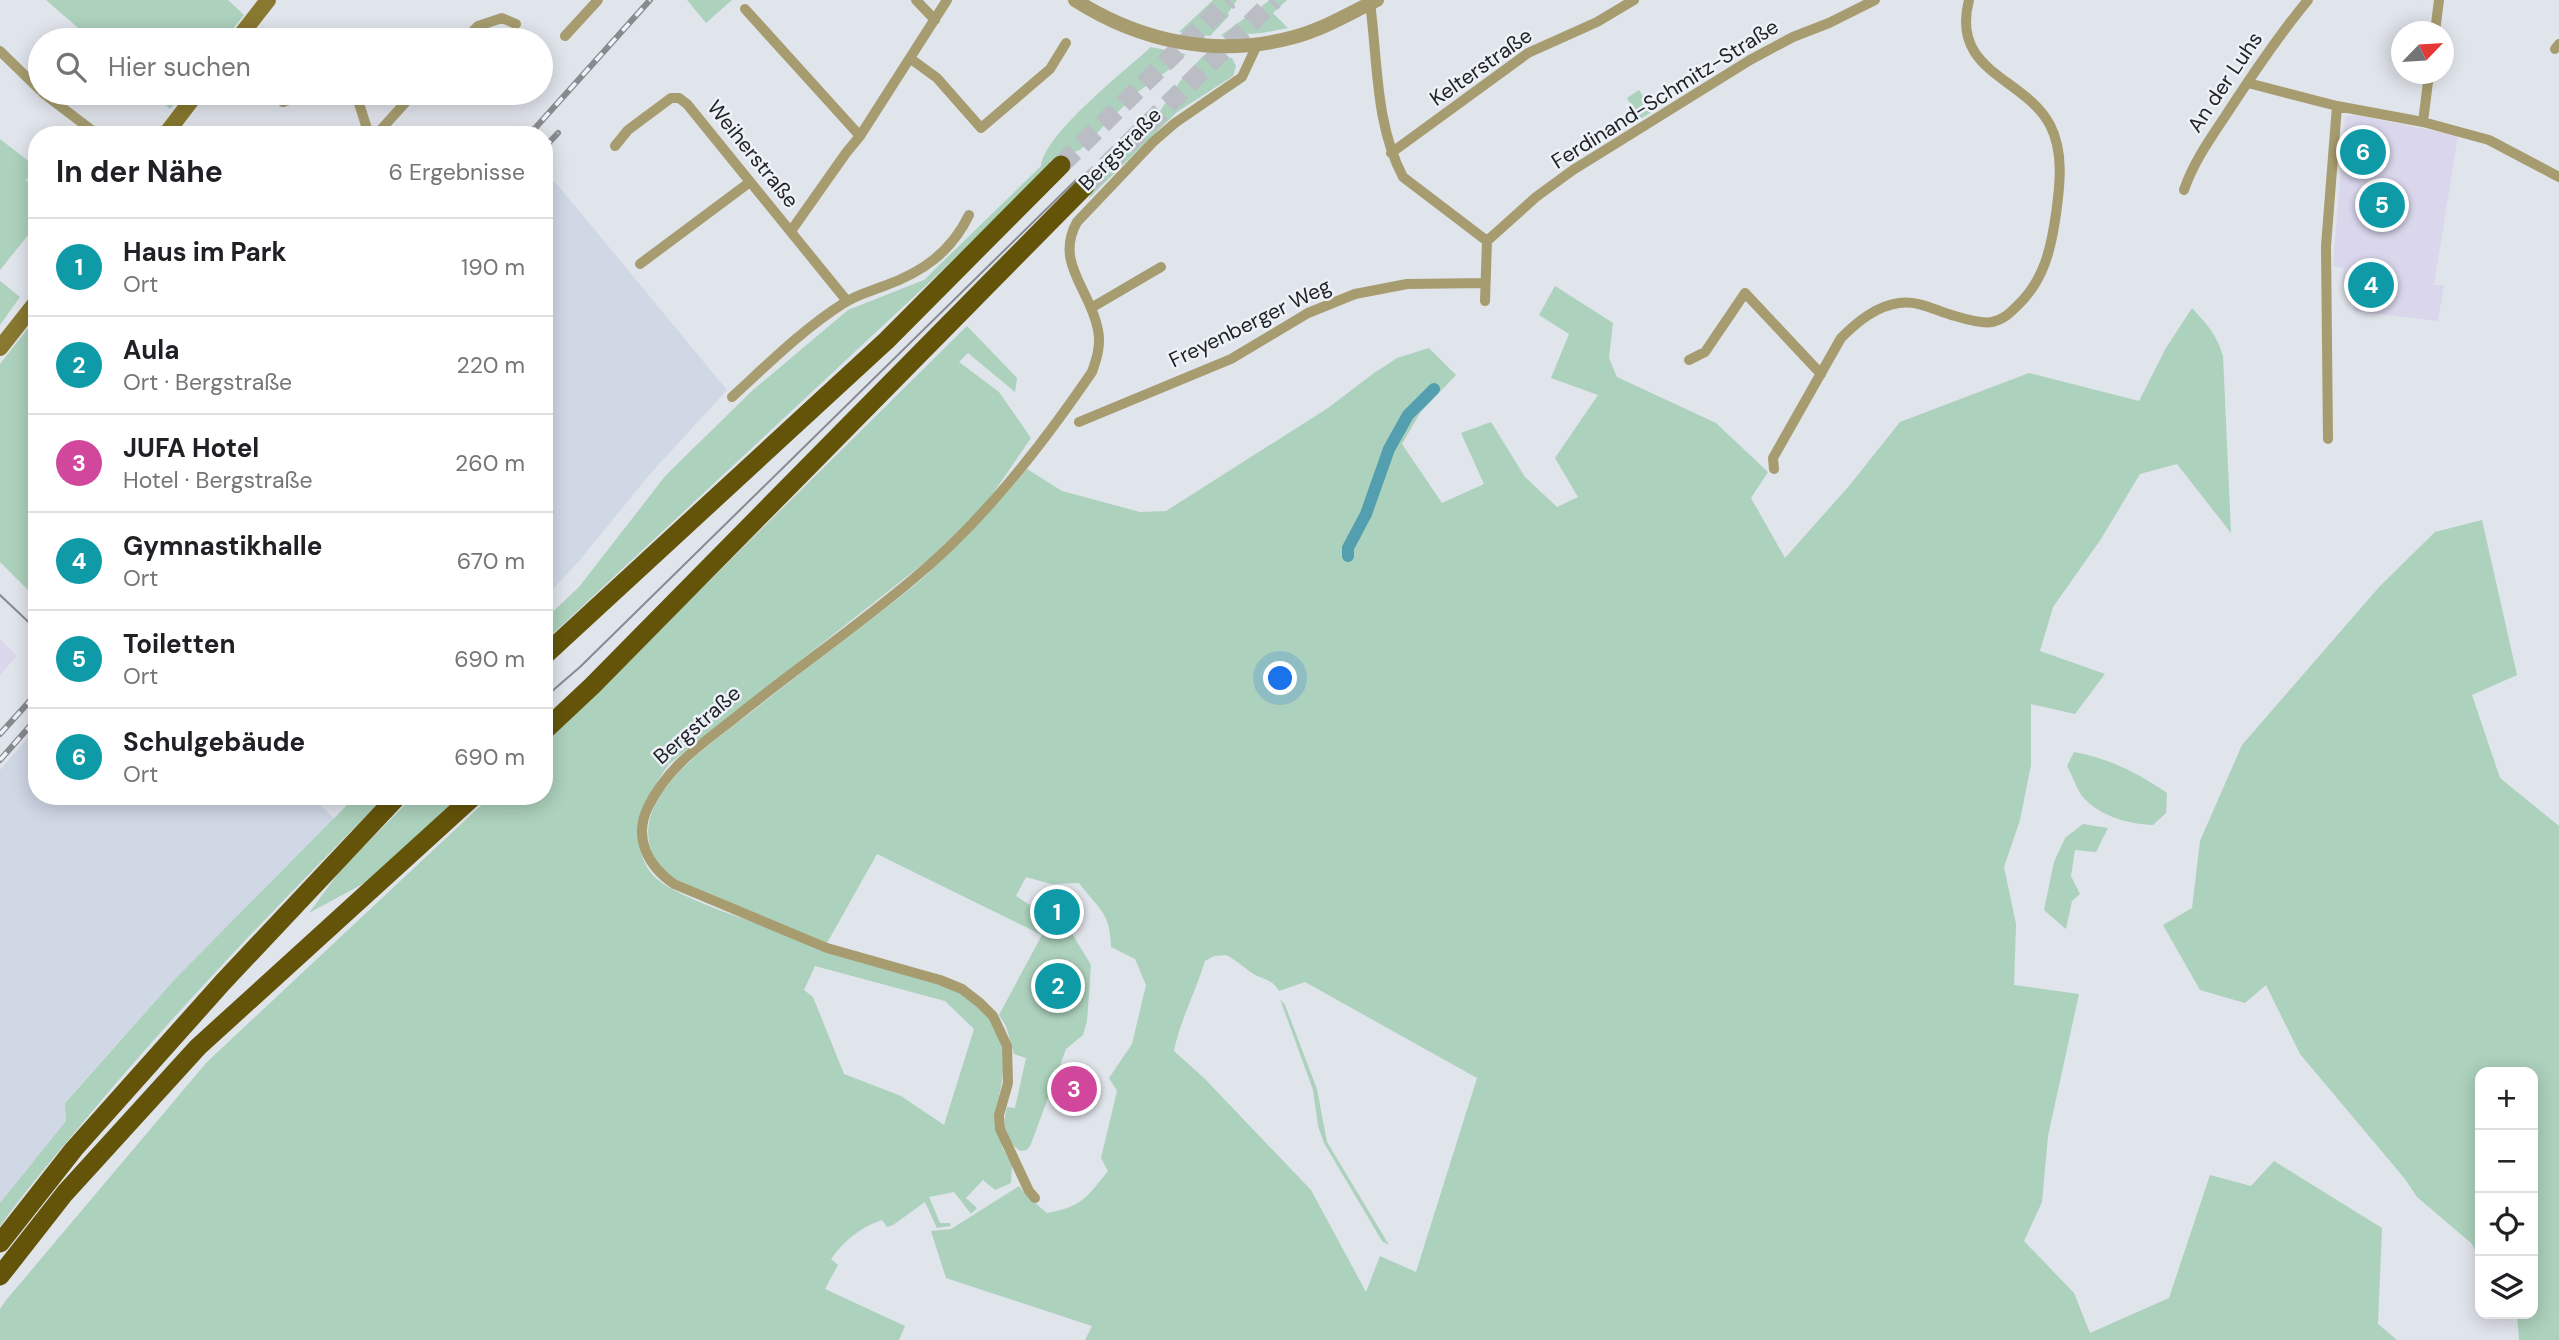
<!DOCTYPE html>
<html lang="de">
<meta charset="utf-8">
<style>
body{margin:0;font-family:"DM Sans",sans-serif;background:#f2f2f2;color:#202124}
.controls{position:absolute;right:21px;bottom:21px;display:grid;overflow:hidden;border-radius:14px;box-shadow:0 4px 18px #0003}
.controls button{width:63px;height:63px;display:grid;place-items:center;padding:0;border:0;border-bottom:2px solid #e0e0e0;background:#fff;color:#202124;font:35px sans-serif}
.compass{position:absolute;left:2391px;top:21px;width:63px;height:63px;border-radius:50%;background:#fff;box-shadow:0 4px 18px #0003;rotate:65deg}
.you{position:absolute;left:1281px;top:679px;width:24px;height:24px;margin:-18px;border:5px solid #fff;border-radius:50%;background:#1a73e8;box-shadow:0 0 0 10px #1a73e833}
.badge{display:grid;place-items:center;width:46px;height:46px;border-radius:50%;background:#111827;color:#fff;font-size:23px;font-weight:700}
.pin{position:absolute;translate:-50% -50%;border:4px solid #fff;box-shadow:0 2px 7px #0006}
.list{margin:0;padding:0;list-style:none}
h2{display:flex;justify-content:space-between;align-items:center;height:91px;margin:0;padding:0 28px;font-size:30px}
h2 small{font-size:23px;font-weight:400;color:#757577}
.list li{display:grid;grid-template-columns:46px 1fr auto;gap:21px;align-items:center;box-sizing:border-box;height:98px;padding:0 28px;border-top:2px solid #e0e0e0}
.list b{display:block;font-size:26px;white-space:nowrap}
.list p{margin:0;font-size:23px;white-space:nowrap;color:#757577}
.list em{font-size:23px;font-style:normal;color:#757577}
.icon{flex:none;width:38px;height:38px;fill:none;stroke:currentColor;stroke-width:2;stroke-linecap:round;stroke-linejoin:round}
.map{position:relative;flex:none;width:2559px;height:1340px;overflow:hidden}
.search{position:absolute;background:#fff;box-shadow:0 4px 18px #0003;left:28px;top:28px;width:525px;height:77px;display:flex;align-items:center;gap:18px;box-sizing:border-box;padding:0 24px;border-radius:38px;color:#757577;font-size:26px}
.panel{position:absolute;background:#fff;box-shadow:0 4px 18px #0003;left:28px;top:126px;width:525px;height:679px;border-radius:28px}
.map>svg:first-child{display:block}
</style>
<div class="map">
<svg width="2559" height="1340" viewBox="0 0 2559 1340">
<rect width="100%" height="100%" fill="#e0e4eb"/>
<path fill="#d0d7e5" d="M544 174 556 183 727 390 650 474 579 561 544 599Z
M37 727V796H310L335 819 175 979 65 1102 66 1121 0 1203V770Z"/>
<path fill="#dad6ec" d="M2356 115 2458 136 2434 285H2444L2438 321 2354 311 2352 285 2342 282 2344 268 2333 266 2345 117Z
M0 639 17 656 0 675Z"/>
<path fill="#acd1bc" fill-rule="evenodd" d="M46 0H228L244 15 224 40H92Z
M687 0H732L706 23Z
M1213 0H1237L1228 13 1229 16 1210 36 1179 32Z
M1270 0H1287L1273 13 1288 28 1262 33 1220 36Z
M1151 47 1186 54 1170 69 1139 91 1080 150 1050 161 1052 163 935 277 544 642V620L579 587 666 475 753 390 848 310 924 280 1041 166C1045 133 1125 71 1151 47Z
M1203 56 1232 58 1236 66 1233 76 1177 112 1089 198 1100 170 1160 111 1181 80Z
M1639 90 1651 109 1650 113 1640 119 1627 98Z
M152 93H183L170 109Z
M0 139 36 167 26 180 37 189V224L0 270Z
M0 281 20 297 0 325Z
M1555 286 1613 323 1609 358 1617 377 1716 423 1768 472 1751 498 1785 558 1849 486 1900 422 2029 373 2139 401 2166 348 2192 308C2206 323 2217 335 2223 356L2231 533 2177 464 2140 474 2101 539 2053 607 2040 651 2105 674 2075 714 2031 704V765L2020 820 2004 867 2016 924 2014 985 2079 994 2048 1136 2042 1202 2024 1241 2074 1293 2090 1333 2169 1298 2210 1175 2251 1186 2274 1161 2382 1228 2378 1324 2397 1340H1085L1092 1326 946 1278 931 1231 951 1229 1019 1186 1028 1197 1047 1213C1082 1207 1087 1197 1108 1171L1101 1158 1117 1091 1109 1078 1132 1044 1146 985 1135 959 1111 947C1110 911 1099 910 1079 883L1051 884 1026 877 1016 896 1071 932 1091 965 1087 1021 1083 1035 1066 1049 1031 1144 1027 1150 1021 1151C1003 1142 1003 1124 1007 1107L1015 1108 1026 1058 1014 1054 1006 1026 999 1015 1042 935 877 854 827 943 677 880C649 862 640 833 656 803 678 762 728 732 764 702 814 662 866 625 916 584 929 573 942 560 954 547 980 522 1004 498 1027 469L1062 491 1140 512 1166 511 1328 408 1374 373 1397 358 1429 348 1456 375 1420 413 1402 444 1442 503 1484 484 1461 433 1491 422 1525 477 1557 507 1578 497 1555 458 1598 395 1551 378 1569 334 1539 315ZM1226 955C1237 960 1245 969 1255 975 1265 980 1273 980 1279 991L1305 982 1477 1078 1416 1272 1380 1256 1366 1292 1311 1190 1205 1079 1174 1051C1180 1020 1196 991 1205 961L1214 956Z
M37 317V595L32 594 0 562V364Z
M967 326 1017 378 1015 392 968 353 959 362 999 392 1031 438 987 502 929 559 669 764C648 793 627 831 647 867 652 876 661 883 670 888 709 909 753 922 795 935 850 954 906 972 962 991L987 1015 1001 1037 1004 1059 1002 1082 995 1113 1003 1149 1012 1165 1011 1183 995 1190 983 1180 966 1198 977 1208 971 1214 954 1192 929 1197 940 1223H950L951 1226 937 1228 925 1202 893 1225 887 1227 882 1220C860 1227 844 1241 831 1259L838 1265 825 1289 905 1326 899 1340H0V1309L7 1299 207 1062 491 796H544V744ZM815 966 945 1001 974 1029 944 1125 901 1096 844 1074 813 997 804 990Z
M2482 520 2517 675 2472 695 2500 778 2559 826V1340H2519L2517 1314H2533V1072H2480V1257L2471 1243 2417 1197 2405 1179 2300 1054 2266 985 2245 1003 2200 990 2163 925 2192 908 2200 841 2242 745 2380 586 2435 532Z
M2074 752C2108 758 2138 773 2167 793L2166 813 2153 825C2128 824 2099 816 2082 796 2076 787 2072 775 2067 766Z
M356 796H386C287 895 190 996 100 1102 66 1143 31 1183 0 1226V1203L66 1121 65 1103 175 979Z
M414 796H460L370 880 309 913 342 868Z
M2083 824 2108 828 2096 852 2075 850 2071 876 2080 894 2072 901 2066 929 2044 910 2054 862 2065 838Z
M1280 999 1285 1005 1317 1089 1327 1142 1389 1245 1382 1241 1324 1143 1318 1126 1313 1090Z"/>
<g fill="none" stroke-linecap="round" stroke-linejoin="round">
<path stroke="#539eaf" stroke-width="12" d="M1348 556V548L1366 514 1389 449 1408 415 1434 389"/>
<path stroke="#babdc4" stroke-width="19" stroke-dasharray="19 10" stroke-linecap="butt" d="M1061 165 1229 0
M1085 186 1274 0"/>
<path stroke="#a69c6f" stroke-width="10" d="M916 0 935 20
M1370 3C1378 62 1375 124 1403 177L1487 241
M745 9 860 136
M2435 32 2439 0
M565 36 598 0
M464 40 478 26 502 18 516 24
M2555 49 2559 44
M0 51 40 90
M911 59 937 78 981 128 1050 69 1066 43
M2248 83 2337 106 2423 122 2489 140 2559 177
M43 93 98 135
M359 93 356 94 369 135
M283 102 309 93
M2423 122 2429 74
M376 135 414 93
M615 146 628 130 671 98H679L687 104 847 301
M1391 153 1528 53 1597 22 1634 0
M2184 190C2193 163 2210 139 2226 115 2252 75 2278 36 2308 0
M791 231 846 153 860 136 947 0
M1487 241 1536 197 1573 170 1750 60 1793 37 1829 23 1875 0
M640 264 750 182
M1485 301 1487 241
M1091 308 1161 267
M1689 360 1705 352 1745 293 1821 374
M732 397C768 364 803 329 844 303 856 295 871 291 884 286 923 272 951 252 969 215
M1079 422 1231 359 1308 313 1355 294 1407 284 1485 283
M2328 439 2326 246 2337 106
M1774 469 1773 458 1841 338C1857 322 1876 306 1899 303 1919 300 1936 311 1955 316 1965 319 1982 324 1992 322 2003 320 2010 313 2018 305 2044 280 2051 249 2056 214 2060 185 2064 152 2050 125 2025 77 1950 73 1969 0
M1035 1198 1029 1191 1000 1129 999 1115 1008 1083 1007 1046 993 1016 980 1003 962 989 940 980 827 948 674 884C648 866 633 838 648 807 668 766 702 744 736 717 794 670 855 628 912 580 983 521 1040 448 1092 372 1097 358 1101 345 1098 330 1091 290 1054 263 1077 222L1153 142 1175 123 1242 77 1257 45"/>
<path stroke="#a69c6f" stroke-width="14" d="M1075 0C1141 42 1217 58 1294 37 1324 29 1350 13 1377 0"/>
<path stroke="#887830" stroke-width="16" d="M237 40 268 0
M165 135 197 93
M0 348 37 301"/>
<path stroke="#64540a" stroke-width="19" d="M544 656 887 340 1061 165
M544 731 592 686 1085 186
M0 1243 74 1149 223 982 398 796
M0 1276 65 1193 198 1047 474 796"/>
<path stroke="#878a8f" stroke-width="2" d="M0 595 37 630
M544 698 580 667 1079 177"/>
<defs>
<path id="rail" d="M529 135 650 0
M544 148 558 133
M0 734 37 693
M0 760 37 718"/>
</defs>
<use href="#rail" stroke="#878a8f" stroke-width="6"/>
<use href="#rail" stroke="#edf1f8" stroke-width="3.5" stroke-dasharray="10" stroke-linecap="butt"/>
</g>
<g text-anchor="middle" stroke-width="5" stroke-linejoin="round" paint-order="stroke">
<g font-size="21" fill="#222326" stroke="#edf1f8">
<text transform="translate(1481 67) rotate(-35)" y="7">Kelterstraße</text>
<text transform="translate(2225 82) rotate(-56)" y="7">An der Luhs</text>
<text transform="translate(1665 94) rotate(-32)" y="7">Ferdinand-Schmitz-Straße</text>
<text transform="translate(1120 149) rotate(-45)" y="7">Bergstraße</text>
<text transform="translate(753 154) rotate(51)" y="7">Weiherstraße</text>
<text transform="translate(1250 323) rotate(-26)" y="7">Freyenberger Weg</text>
<text transform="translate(697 725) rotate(-41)" y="7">Bergstraße</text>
</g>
</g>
</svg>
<div class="controls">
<button>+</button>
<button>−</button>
<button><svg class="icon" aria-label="locate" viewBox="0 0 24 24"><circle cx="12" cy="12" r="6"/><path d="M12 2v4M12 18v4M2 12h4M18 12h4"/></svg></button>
<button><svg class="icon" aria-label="layers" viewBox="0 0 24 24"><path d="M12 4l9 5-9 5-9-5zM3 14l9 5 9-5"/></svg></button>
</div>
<svg class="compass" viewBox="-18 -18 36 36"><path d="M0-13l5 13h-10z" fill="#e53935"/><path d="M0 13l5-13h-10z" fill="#757577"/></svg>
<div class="you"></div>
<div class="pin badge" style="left:1057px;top:912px;background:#0f9aa8">1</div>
<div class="pin badge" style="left:1058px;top:986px;background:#0f9aa8">2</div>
<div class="pin badge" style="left:1074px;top:1089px;background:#d1479c">3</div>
<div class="pin badge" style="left:2371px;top:285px;background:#0f9aa8">4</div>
<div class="pin badge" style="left:2382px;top:205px;background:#0f9aa8">5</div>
<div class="pin badge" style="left:2363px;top:152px;background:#0f9aa8">6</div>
<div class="search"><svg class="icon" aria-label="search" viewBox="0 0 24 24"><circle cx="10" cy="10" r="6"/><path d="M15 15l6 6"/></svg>Hier suchen</div>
<section class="panel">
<h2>In der Nähe<small>6 Ergebnisse</small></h2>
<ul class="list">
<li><span class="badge" style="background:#0f9aa8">1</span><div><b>Haus im Park</b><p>Ort</p></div><em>190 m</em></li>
<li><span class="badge" style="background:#0f9aa8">2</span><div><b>Aula</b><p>Ort · Bergstraße</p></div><em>220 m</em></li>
<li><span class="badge" style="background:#d1479c">3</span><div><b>JUFA Hotel</b><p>Hotel · Bergstraße</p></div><em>260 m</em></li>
<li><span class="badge" style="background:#0f9aa8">4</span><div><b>Gymnastikhalle</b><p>Ort</p></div><em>670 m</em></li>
<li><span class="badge" style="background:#0f9aa8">5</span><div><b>Toiletten</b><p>Ort</p></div><em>690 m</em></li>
<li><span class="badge" style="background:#0f9aa8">6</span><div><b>Schulgebäude</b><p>Ort</p></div><em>690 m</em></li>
</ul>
</section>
</div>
